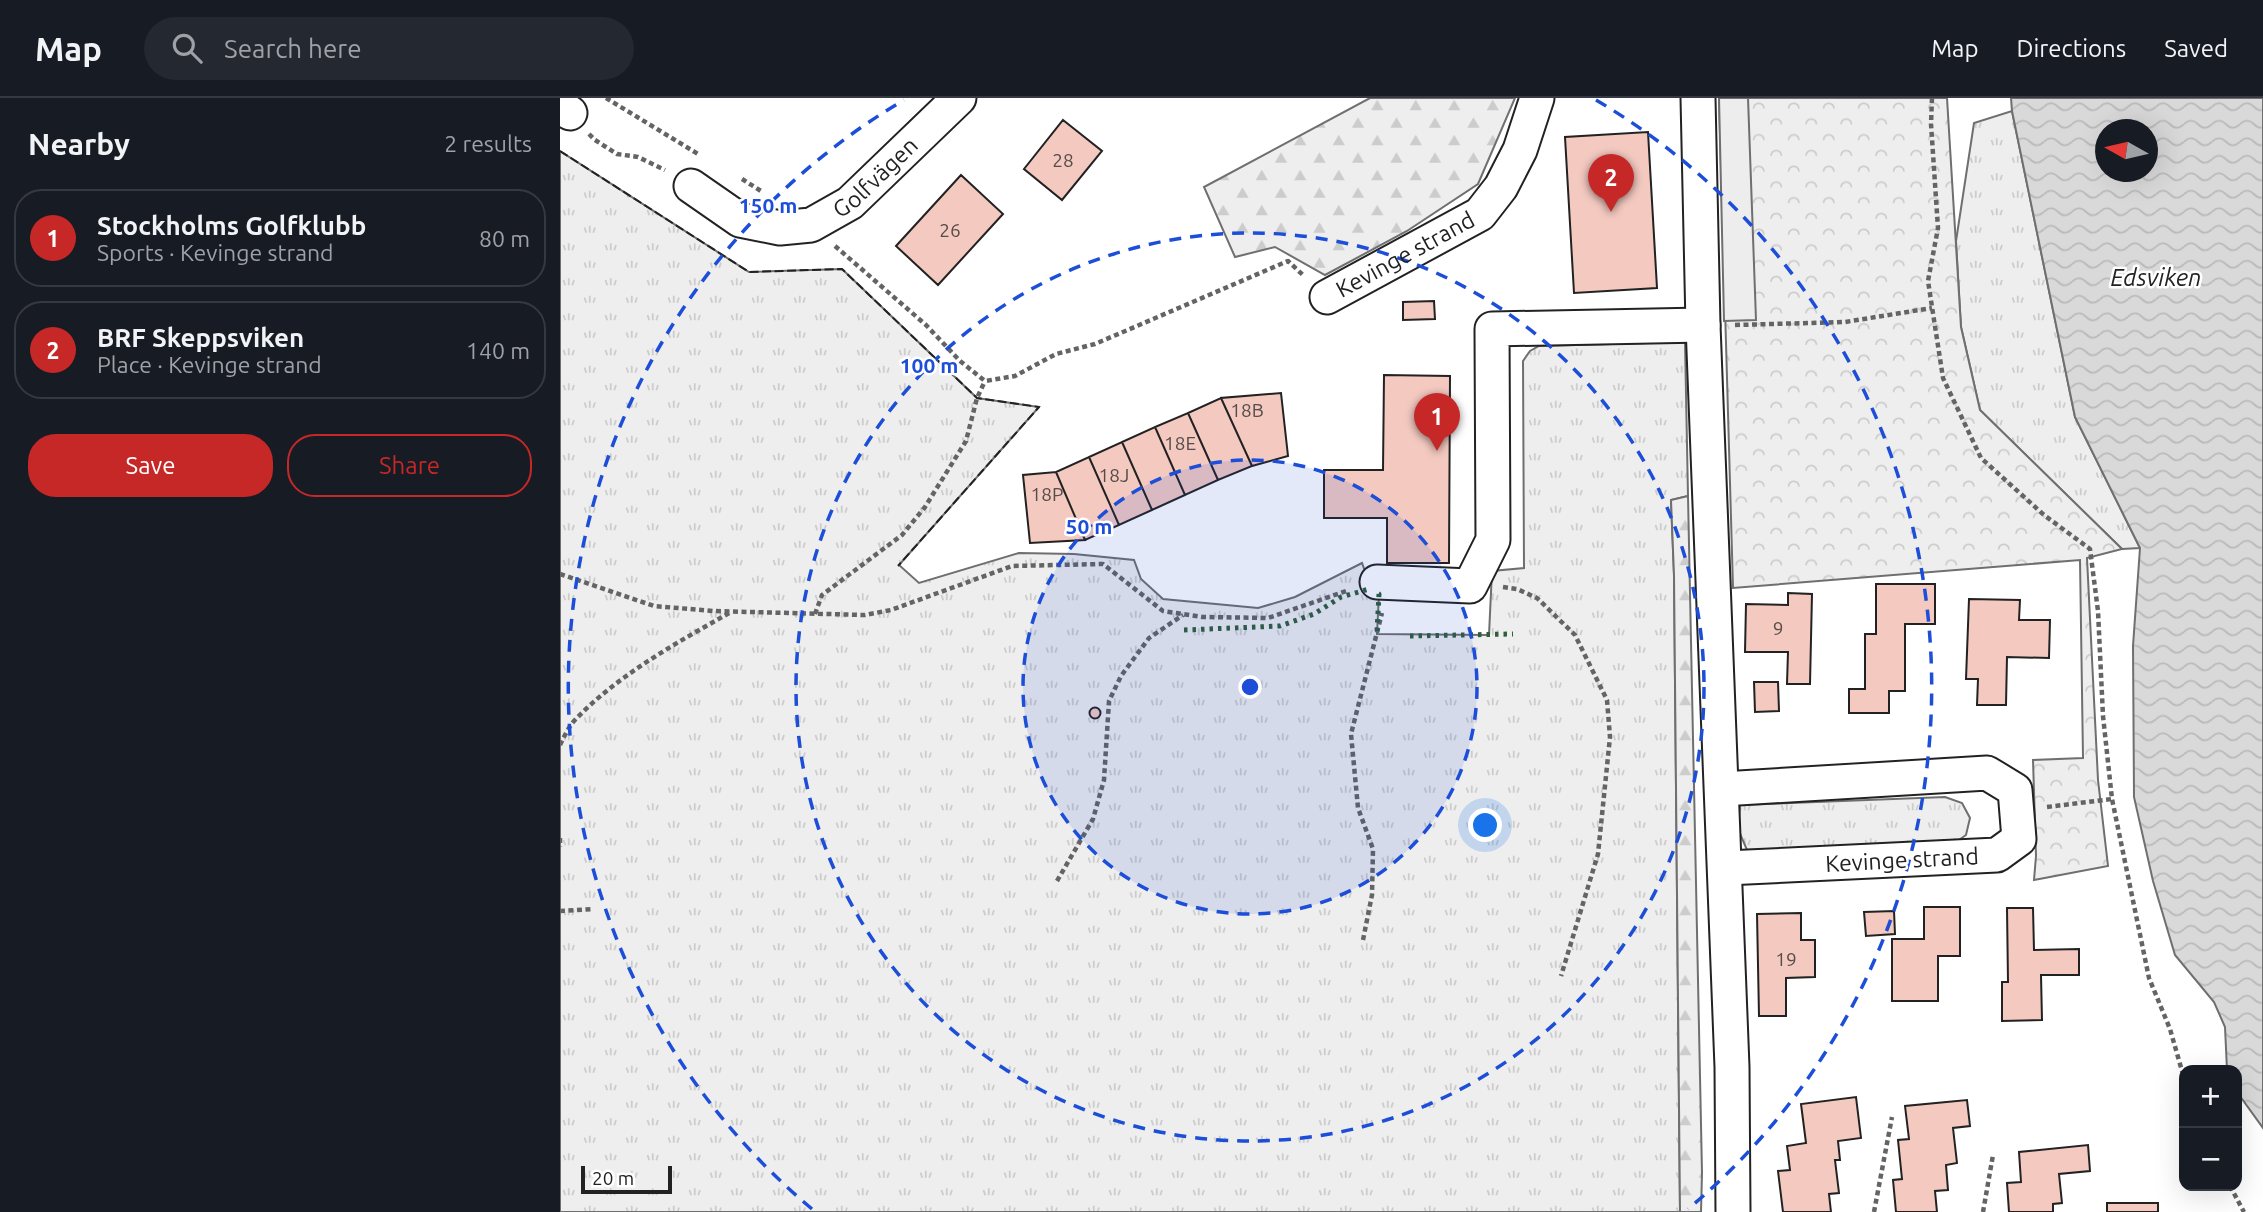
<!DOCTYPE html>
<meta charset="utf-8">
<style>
body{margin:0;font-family:Ubuntu,sans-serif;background:#242831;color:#f1f3f6}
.controls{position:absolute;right:21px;bottom:21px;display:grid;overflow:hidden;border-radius:14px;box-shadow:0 7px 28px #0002}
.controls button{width:63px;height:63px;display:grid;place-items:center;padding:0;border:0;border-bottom:2px solid #363941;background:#171b24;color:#f1f3f6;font:35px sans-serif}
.compass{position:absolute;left:1535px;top:21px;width:63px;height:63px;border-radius:50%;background:#171b24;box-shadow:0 7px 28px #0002;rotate:278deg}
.scale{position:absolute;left:21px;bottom:18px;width:91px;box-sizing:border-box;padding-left:7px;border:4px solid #222;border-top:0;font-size:19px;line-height:24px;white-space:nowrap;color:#222;-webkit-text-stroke:5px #fff;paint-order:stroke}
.you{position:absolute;left:926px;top:728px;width:24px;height:24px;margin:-18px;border:5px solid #fff;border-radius:50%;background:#1a73e8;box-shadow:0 0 0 10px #1a73e833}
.badge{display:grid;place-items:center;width:46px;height:46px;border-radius:50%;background:#c62828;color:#fff;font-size:23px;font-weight:700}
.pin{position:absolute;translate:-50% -58px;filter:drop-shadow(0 2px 4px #0008)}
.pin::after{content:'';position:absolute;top:37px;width:24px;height:21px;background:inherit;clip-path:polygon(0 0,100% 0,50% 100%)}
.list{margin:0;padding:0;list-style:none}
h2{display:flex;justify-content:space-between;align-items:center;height:91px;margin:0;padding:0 28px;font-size:30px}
h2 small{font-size:23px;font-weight:400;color:#9ea1a6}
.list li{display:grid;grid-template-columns:46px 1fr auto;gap:21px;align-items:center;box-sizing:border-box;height:98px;margin:0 14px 14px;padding:0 14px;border:2px solid #363941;border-radius:28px}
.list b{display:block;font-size:26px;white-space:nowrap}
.list p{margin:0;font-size:23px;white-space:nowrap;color:#9ea1a6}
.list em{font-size:23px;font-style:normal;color:#9ea1a6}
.actions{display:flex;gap:14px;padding:21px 28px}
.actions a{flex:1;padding:16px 0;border:2px solid #c62828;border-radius:28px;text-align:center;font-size:24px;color:#c62828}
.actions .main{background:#c62828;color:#fff}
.icon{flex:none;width:38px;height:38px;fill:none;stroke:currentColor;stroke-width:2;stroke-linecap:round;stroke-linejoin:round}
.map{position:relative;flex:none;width:1703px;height:1114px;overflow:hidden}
header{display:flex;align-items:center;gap:42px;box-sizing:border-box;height:98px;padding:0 35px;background:#171b24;border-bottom:2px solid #363941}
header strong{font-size:33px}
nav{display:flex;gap:38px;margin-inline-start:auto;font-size:24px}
.search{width:490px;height:63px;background:#242831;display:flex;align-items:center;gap:18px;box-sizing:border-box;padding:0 24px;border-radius:38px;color:#9ea1a6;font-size:26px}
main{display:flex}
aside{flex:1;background:#171b24}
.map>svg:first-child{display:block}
</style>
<header>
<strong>Map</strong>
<div class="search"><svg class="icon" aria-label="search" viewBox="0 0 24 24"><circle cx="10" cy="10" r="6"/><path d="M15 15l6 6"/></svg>Search here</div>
<nav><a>Map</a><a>Directions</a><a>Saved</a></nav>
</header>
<main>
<aside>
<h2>Nearby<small>2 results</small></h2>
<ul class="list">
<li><span class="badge">1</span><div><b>Stockholms Golfklubb</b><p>Sports · Kevinge strand</p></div><em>80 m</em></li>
<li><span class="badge">2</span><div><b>BRF Skeppsviken</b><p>Place · Kevinge strand</p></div><em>140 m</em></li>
</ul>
<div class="actions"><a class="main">Save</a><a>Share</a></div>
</aside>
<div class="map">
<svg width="1703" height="1114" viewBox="0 0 1703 1114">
<defs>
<pattern id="grass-tufts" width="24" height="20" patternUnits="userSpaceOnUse" patternTransform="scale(1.75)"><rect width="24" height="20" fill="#eee"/><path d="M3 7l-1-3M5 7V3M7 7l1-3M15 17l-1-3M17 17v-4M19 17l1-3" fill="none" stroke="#ccc"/></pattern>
<pattern id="forest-firs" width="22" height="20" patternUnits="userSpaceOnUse" patternTransform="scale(1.75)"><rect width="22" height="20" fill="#eee"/><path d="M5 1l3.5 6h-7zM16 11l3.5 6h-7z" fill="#ccc"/></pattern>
<pattern id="park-crowns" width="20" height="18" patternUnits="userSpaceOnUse" patternTransform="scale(1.75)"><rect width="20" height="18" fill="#eee"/><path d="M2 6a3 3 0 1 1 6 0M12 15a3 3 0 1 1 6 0" fill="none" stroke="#ccc"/></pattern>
<pattern id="water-waves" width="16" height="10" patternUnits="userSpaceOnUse" patternTransform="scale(1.75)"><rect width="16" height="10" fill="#d9d9d9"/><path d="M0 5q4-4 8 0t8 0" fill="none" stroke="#bababa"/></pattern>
</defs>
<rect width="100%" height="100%" fill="#fff"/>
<path fill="url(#grass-tufts)" stroke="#6f6f6f" stroke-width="2" d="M1452 13 1515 319 1580 450 1562 451 1420 312 1401 229 1396 143 1414 25Z
M0 53 189 174 282 171 417 300 479 309 339 467 359 485 459 455 514 456 574 462 581 481 603 501 698 510 735 499 802 465 811 490 819 496 817 536 929 537 932 473 964 470 963 263 970 253 979 248 1125 244 1128 398 1111 402 1114 477 1120 1114H0Z
M1385 699 1402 705 1410 720 1406 737 1389 749 1187 752 1178 731 1180 707Z"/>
<path fill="url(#forest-firs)" stroke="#6f6f6f" stroke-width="2" d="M810 0H955L918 86 847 133 765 177 715 149 675 159 644 89Z
M1128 398 1142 1075 1141 1114H1120L1114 477 1111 402Z"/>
<path fill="url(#park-crowns)" stroke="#6f6f6f" stroke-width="2" d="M1159 0H1387L1401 229 1420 312 1562 451 1527 460 1538 682 1548 768 1474 782 1476 758 1473 662 1523 660 1520 462 1173 490Z"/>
<path fill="#ededed" stroke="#6f6f6f" stroke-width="2" d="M1159 0H1188L1196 222 1164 223Z"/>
<path fill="url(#water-waves)" stroke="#6f6f6f" stroke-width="2" fill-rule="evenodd" d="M1451 0H1703V1030L1677 994V972H1667L1665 929 1654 904 1615 857 1593 783 1574 699 1573 548 1580 450 1515 319 1452 13ZM1546 32H1588V74H1546Z"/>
<path fill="#f3c9c0" stroke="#222" stroke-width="2" d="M503 22 542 53 502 102 464 71Z
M1088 34 1097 190 1014 195 1005 39Z
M401 77 443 116 378 187 336 148Z
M874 203 875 221 843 222V204Z
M824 277 890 278 889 465H827V420H764V372H823Z
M721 295 728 358 692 368 661 300Z
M661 300 692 368 658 382 628 315Z
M628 315 658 382 625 397 595 329Z
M595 329 625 397 592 412 562 344Z
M562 344 592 412 559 427 529 359Z
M529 359 559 427 525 442 496 374Z
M496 374 525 442 470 445 463 377Z
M1316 486H1375V526H1345V593H1329V615H1289V591H1305V536H1316Z
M1228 495 1252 496 1250 586H1227L1228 554H1185L1186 506 1228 507Z
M1409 501 1460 502 1459 522H1490L1489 560 1447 559 1446 607H1417L1418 581H1406Z
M1194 584H1218L1219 613 1195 614Z
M529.5 615a5.5 5.5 0 1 1 11 0a5.5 5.5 0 1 1-11 0Z
M1364 809H1400V858H1378V903H1332V841H1364Z
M1447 810H1473L1474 852 1519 851V877H1481L1482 922 1442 923V884H1448Z
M1334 813 1335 836 1306 838 1304 814Z
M1241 815V842H1255V879L1226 880V918H1199L1197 816Z
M1296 999 1301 1040 1278 1043 1280 1062H1275L1279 1095 1269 1096 1271 1114H1223L1218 1073 1230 1072 1227 1048 1246 1045 1241 1006Z
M1407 1002 1410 1028 1393 1030 1397 1065 1386 1067 1388 1092 1375 1093 1377 1114H1336L1333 1082 1342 1081 1338 1042 1349 1041 1345 1008Z
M1528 1047 1530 1073 1499 1076 1502 1105 1493 1106V1114H1449L1447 1085 1461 1084 1459 1054Z
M1547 1105H1598V1114H1547Z"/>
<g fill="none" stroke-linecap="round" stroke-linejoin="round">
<defs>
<g id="minor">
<path d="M1138 0 1143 227 1172 969 1173 1114"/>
<path d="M0 8 10 15"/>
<path id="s1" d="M131 88 180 122 220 130 251 127 290 105 399 0"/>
<path id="s2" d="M767 199 920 116 941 89 960 52 977 0"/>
<path d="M817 484 910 488 933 442 932 231 1143 227"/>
<path d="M1162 691 1427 675 1455 692 1459 741 1437 757 1166 770"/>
</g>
</defs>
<use href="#minor" stroke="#222" stroke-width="37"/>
<path stroke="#646464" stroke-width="4.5" stroke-dasharray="5 3.5" stroke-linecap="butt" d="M46 0 138 56
M1372 0 1371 26 1378 130 1368 183 1383 280 1421 360 1484 417 1530 451 1538 513 1543 618 1552 701 1589 880 1610 931 1624 980
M29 36 35 42 57 56 78 59 105 72
M182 81 201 93
M275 148 366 227 400 263 425 283 455 278 496 256 535 246 728 163 744 178
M1175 227 1285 224 1372 210
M0 476 94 508 153 513 305 517 331 512 452 468 543 466 603 513 643 519 708 520 789 492
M943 489 957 491 977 500 1015 537 1047 602 1050 639 1038 756 1001 878
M255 516 262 497 342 437 365 409 406 343 417 300 425 283
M0 647C4 639 8 630 14 623 56 578 118 544 171 514
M1487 709 1552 701
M0 740V749
M497 783 533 721 544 682 549 603 561 578 589 540 623 517
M0 813 33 811
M803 842 812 797 813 751 798 710 791 636 822 515
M1670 1088 1684 1114
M1314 1114 1332 1019
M1423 1114 1433 1057"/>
<use href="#minor" stroke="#fff" stroke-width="33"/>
<path stroke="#2f5e38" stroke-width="5" stroke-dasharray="3.5 5" stroke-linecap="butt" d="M624 532 720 528 754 516 781 499 809 491
M817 533 819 496 817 495
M850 538 953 536"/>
<path stroke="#222" stroke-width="2" stroke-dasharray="9 3.5" stroke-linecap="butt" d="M0 53 189 174 282 171 417 300 479 309 338 468"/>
</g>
<circle cx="690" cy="589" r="227" fill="#1d4ed8" fill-opacity=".12"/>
<g fill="none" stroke="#1d4ed8" stroke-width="3.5" stroke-dasharray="12 9">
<circle cx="690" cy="589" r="227"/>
<circle cx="690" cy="589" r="454"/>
<path d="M252 1111A681 681 0 0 1 344 2M1036 2A681 681 0 0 1 1128 1111"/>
</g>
<g text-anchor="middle" stroke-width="5" stroke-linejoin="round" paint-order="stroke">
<g font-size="19" fill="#564c4a">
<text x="503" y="69">28</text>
<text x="390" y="139">26</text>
<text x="687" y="319">18B</text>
<text x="620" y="352">18E</text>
<text x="554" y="384">18J</text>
<text x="487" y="403">18P</text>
<text x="1218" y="537">9</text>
<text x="1226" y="868">19</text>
</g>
<g font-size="23" fill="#222" stroke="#fff">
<text dy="8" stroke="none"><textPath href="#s1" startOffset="212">Golfvägen</textPath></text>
<text dy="8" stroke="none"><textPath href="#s2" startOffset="89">Kevinge strand</textPath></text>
<text transform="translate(1342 762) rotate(-3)" y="8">Kevinge strand</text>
</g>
<g font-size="24" font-style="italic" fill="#222" stroke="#fff">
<text x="1596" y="188">Edsviken</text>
</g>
</g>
<circle cx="690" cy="589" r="10" fill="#1d4ed8" stroke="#fff" stroke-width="3.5"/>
<g font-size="21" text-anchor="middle" font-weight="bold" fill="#1d4ed8" stroke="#fff" stroke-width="5" stroke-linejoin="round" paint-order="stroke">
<text x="208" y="115">150 m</text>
<text x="369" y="275">100 m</text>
<text x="529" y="436">50 m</text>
</g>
</svg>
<div class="controls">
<button>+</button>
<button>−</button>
</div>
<svg class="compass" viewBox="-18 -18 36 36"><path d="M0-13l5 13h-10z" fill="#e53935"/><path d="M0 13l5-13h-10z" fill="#9ea1a6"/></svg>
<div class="scale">20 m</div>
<div class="you"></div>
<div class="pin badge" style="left:877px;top:353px">1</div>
<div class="pin badge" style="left:1051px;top:114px">2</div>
</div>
</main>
